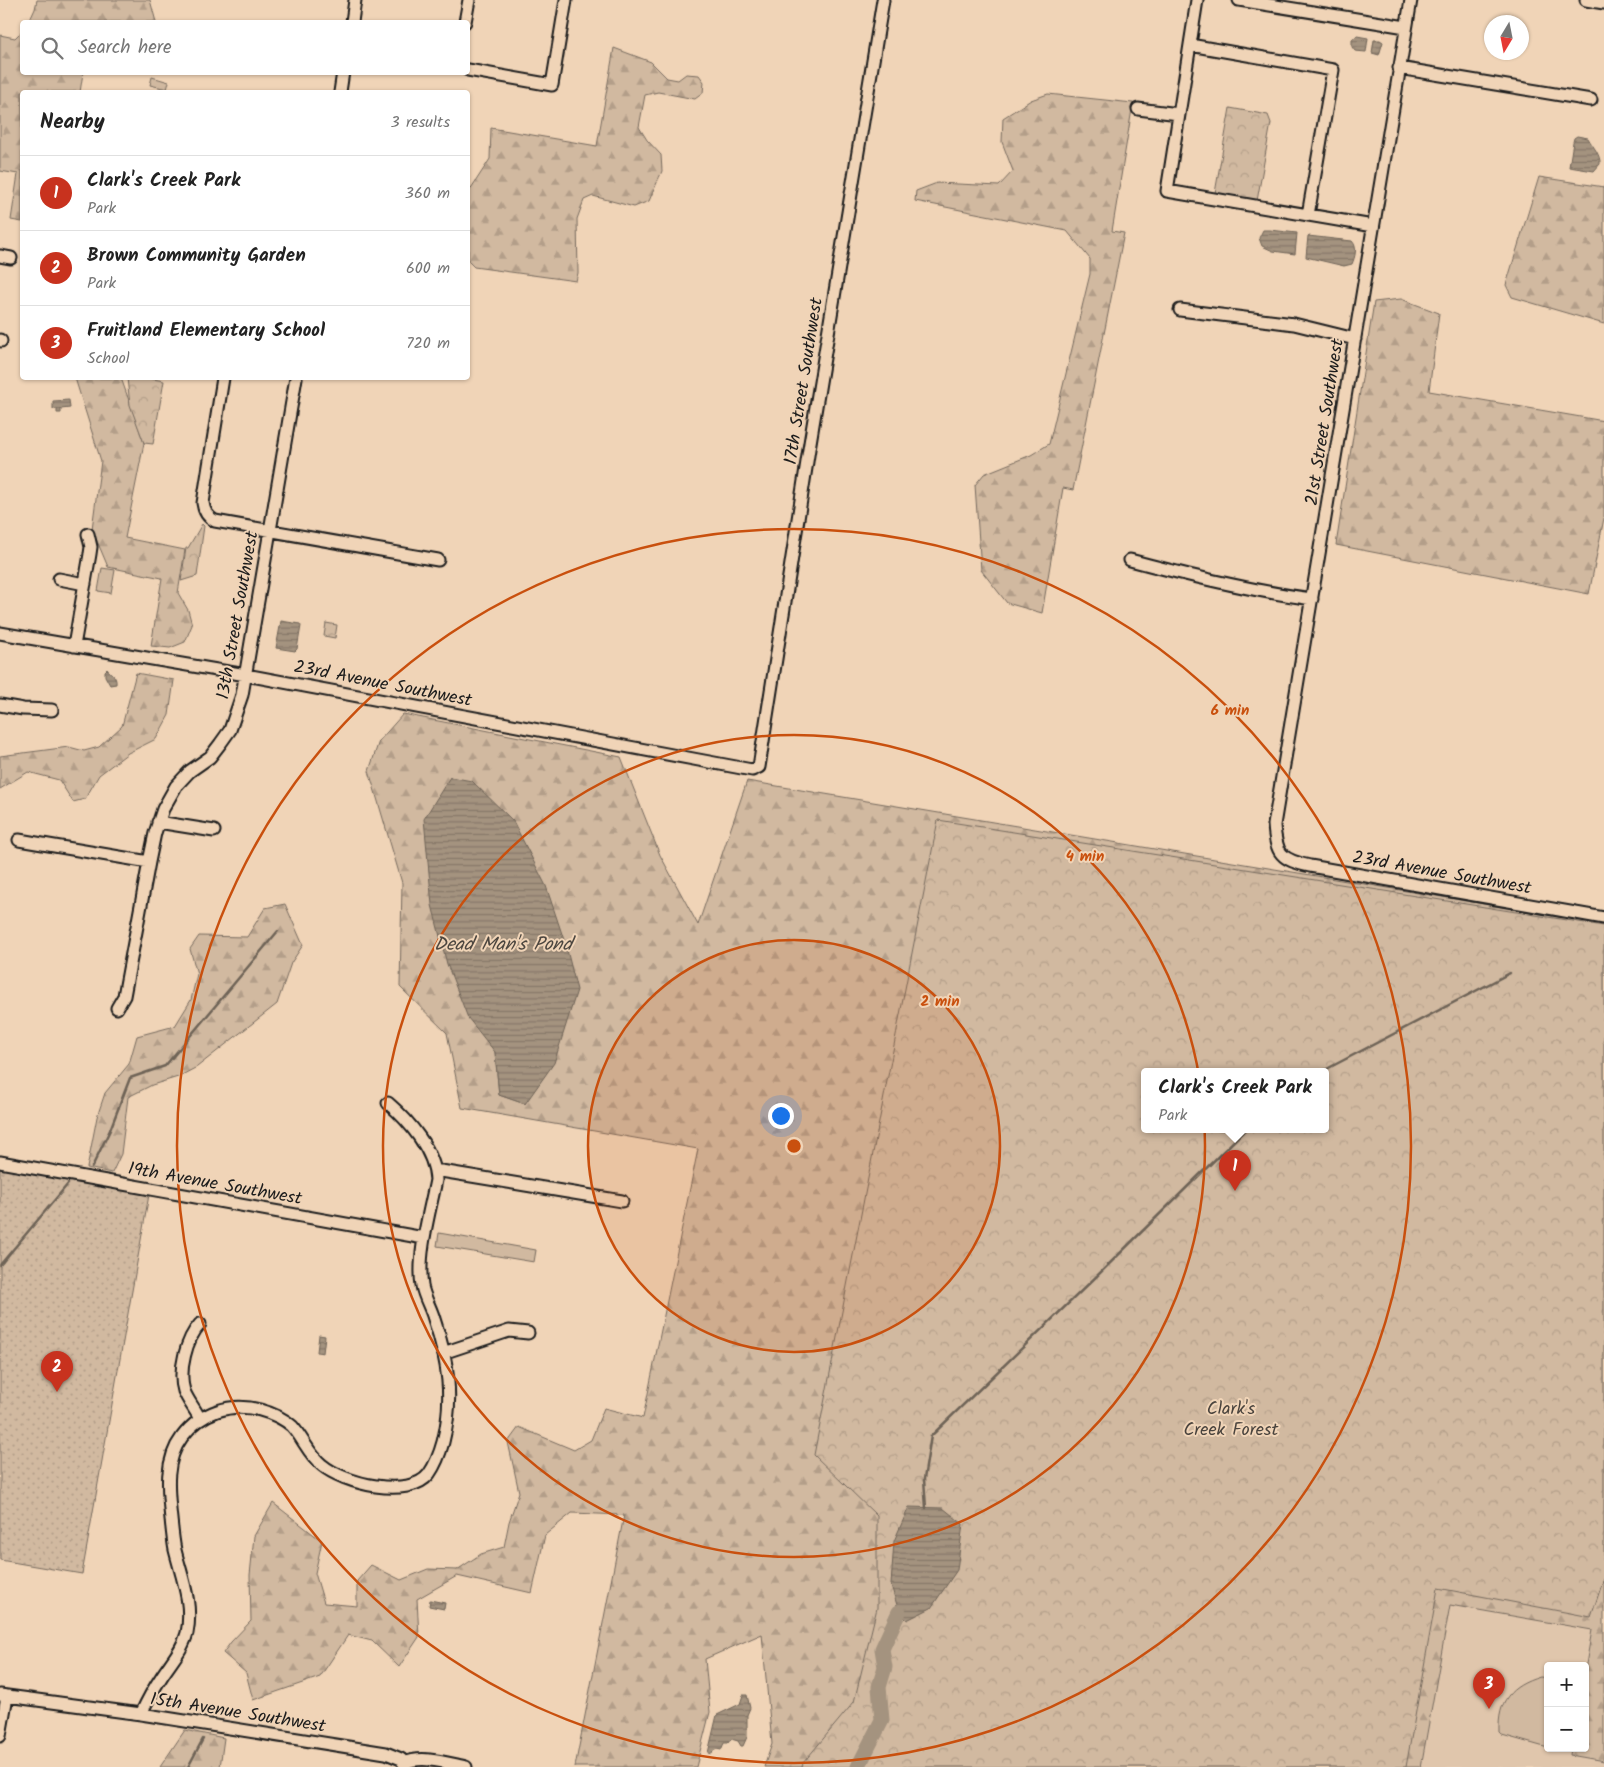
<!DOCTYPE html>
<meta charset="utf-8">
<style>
body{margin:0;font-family:Kalam,sans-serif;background:#f6f6f6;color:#222}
.controls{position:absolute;right:15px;bottom:15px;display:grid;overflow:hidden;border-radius:5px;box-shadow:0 1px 4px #0004}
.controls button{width:45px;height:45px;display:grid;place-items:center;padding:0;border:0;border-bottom:1px solid #e0e0e0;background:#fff;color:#222;font:25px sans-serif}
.compass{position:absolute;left:1484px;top:15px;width:45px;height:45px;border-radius:50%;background:#fff;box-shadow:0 1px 4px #0004;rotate:190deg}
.you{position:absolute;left:780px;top:1115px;width:18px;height:18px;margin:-12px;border:4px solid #fff;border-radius:50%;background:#1a73e8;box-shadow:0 0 0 8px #1a73e833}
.badge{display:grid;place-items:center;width:32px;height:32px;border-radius:50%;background:#c8321e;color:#fff;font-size:16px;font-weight:700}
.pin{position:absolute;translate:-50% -41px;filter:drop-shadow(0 1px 2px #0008)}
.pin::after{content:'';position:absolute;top:26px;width:18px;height:15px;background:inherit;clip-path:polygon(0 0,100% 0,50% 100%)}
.popup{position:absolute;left:1141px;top:1068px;width:188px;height:65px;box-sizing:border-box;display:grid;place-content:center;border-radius:5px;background:#fff;filter:drop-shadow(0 1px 4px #0005);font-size:16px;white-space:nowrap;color:#767676}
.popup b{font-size:19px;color:#222}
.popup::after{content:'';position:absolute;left:50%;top:100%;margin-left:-10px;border:10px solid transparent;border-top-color:#fff}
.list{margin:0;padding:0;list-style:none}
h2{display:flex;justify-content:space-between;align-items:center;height:65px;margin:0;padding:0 20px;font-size:21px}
h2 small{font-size:16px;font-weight:400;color:#767676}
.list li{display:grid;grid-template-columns:32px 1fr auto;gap:15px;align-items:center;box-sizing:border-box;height:75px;padding:0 20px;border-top:1px solid #e0e0e0}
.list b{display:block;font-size:19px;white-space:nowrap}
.list p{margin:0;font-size:16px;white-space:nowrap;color:#767676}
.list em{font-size:16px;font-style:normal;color:#767676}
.icon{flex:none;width:28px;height:28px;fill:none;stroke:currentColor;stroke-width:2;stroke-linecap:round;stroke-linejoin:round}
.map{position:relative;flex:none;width:1604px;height:1767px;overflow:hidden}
.search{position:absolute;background:#fff;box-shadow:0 1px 4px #0004;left:20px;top:20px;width:450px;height:55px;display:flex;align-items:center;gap:12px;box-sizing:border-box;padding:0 18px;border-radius:5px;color:#767676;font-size:19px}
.panel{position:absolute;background:#fff;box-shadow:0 1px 4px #0004;left:20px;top:90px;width:450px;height:290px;border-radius:5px}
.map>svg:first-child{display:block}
</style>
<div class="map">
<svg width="1604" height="1767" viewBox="0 0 1604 1767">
<defs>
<pattern id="forest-firs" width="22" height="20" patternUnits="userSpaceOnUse" patternTransform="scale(1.25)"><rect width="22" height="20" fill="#d1b9a0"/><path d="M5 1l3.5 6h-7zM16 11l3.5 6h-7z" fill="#b39e89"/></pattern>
<pattern id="park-crowns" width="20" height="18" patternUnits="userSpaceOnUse" patternTransform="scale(1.25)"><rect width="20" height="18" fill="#d1b9a0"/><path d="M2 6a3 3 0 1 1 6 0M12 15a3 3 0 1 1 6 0" fill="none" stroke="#b39e89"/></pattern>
<pattern id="garden-dots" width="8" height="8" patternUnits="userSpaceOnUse" patternTransform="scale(1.25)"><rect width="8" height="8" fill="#d1b9a0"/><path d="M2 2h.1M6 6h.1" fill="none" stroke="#b39e89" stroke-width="1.8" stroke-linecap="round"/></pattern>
<pattern id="water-rules" width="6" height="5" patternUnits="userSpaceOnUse" patternTransform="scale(1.25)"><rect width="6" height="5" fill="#a4937f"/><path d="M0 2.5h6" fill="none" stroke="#857767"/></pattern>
</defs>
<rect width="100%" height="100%" fill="#f0d4b7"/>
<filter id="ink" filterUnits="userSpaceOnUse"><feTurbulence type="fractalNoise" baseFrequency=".02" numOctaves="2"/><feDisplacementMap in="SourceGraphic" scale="10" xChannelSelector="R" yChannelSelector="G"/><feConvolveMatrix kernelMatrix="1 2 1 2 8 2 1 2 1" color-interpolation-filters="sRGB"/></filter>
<g filter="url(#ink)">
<path fill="#e0c6ac" d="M1450 1605 1592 1630 1585 1670V1666H1548V1748H1571L1570 1755 1604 1761V1767H1421Z"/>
<path fill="#d1b9a0" stroke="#766a5e" d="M152 77 169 82 167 89 150 85Z
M102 568 115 570 111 593 98 591Z
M439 1233 536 1250 534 1262 437 1246Z
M1540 1677 1548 1678V1748L1502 1735 1499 1732C1498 1701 1510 1686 1540 1677Z"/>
<path fill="url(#forest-firs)" stroke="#766a5e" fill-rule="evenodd" d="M37 0H150L156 22H29L35 9Z
M22 31V72L83 73 80 92H22V222L11 220 18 174 0 171V35L15 38Z
M614 48 651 62 667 78 678 80 686 74 699 75 704 82 703 93 695 99 658 92 645 95 639 127 647 140 661 155 662 171 649 201 634 207 593 196 584 200 577 219 578 273 576 281 474 267 468 261V193L490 159 491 128 597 146Z
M1048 94 1133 103 1112 231 1124 233 1073 490 1063 488 1042 613 1007 603 981 570 975 485 984 474 1031 455 1049 444 1090 274V259L1067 231 915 201 916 191 937 183 999 186 1013 171 1002 142 1003 118 1031 100Z
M1539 177 1604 187V324L1512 297 1506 285Z
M1401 299 1439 313 1429 391 1604 421V518L1589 594 1336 545 1374 302Z
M75 378H121L144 443 125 538 185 550 178 593 188 610 192 625 185 642 170 648 151 646 162 578 108 567 92 529 101 461Z
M136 673 174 680 169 715 156 739 128 753 99 775 85 799 73 802 59 780 28 772 0 789V756L69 747 84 751 99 747 122 726Z
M403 714 621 757 660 855 698 925 747 781 1604 924V1761L1570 1755 1571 1748H1585V1670L1592 1630 1450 1605 1421 1767H764L772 1744 762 1634 705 1659 710 1712 696 1767H575L624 1515 572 1513 545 1535 532 1593 457 1576 417 1599 419 1637 399 1667 372 1641 348 1635 320 1677 253 1700 246 1673 223 1653 231 1642 251 1621 250 1575 254 1536 273 1503 322 1541 315 1573 324 1603 357 1606V1581L371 1565 401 1580 428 1569 457 1570 481 1554 504 1547 509 1522 519 1492 508 1442 519 1427 574 1450 591 1440 604 1408 643 1418 698 1149 462 1108 447 1033 400 987 402 883 369 771 379 741ZM495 1052 525 1104 499 1095ZM1145 1072H1325V1130H1145Z
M285 904 303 945 291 963 277 1004 197 1067 178 1077 152 1085 128 1097 121 1154 112 1173 87 1168 97 1117 105 1093 129 1064 137 1036 175 1026 191 1000 197 974 190 949 199 936 247 937 265 908Z
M185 1730 224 1738 220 1767H160Z"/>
<path fill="url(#park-crowns)" stroke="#766a5e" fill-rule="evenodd" d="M1230 108 1268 115 1271 123 1257 201 1215 193Z
M127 378H148L164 381 153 444 144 443 130 405Z
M202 524 204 526 197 576 181 581 186 548H188Z
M326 623 337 625 335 638 324 636Z
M938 820 1604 926V1578L1591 1617 1438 1588 1406 1767H802L803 1763 854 1702 877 1608V1516L814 1455ZM1145 1072H1325V1130H1145Z"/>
<path fill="url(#garden-dots)" stroke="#766a5e" d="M0 1162 150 1189 82 1574 0 1560Z"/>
<path fill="url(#water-rules)" stroke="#6e6357" d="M1357 36 1368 38 1366 52 1355 51 1352 47V39Z
M1374 40H1380L1383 42 1379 55 1372 53Z
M1577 136 1588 138C1593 147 1601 155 1600 164L1594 171 1569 167 1573 142 1574 138Z
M1263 230H1270L1297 233 1295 254 1273 251 1262 246 1259 238Z
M1308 236 1352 241C1358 247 1355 257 1352 264L1344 266 1306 257Z
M69 400 70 408 61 409V413H57V409H53V401Z
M281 621 300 624 301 626 297 649 295 651 276 648Z
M107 669C111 674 117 676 116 684L110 685 105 676V671Z
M450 777 472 781 513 821 546 886 566 946 577 990 554 1063 525 1104 499 1095 495 1052 468 1018 447 964 432 905 424 819Z
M319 1335 325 1336 323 1353 317 1352Z
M909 1507 943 1508 963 1524 957 1570 931 1608 907 1620 899 1612 891 1585 894 1541Z
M430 1600 445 1603 444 1609 429 1606Z
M743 1695H747L750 1708 747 1715V1737L743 1746H741L738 1741 731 1739 728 1743H724L721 1750 717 1749 713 1751 712 1754 708 1753 717 1715 740 1704Z"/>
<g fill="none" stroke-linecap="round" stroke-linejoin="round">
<path stroke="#6e6357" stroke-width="2.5" d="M1321 1072 1510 973
M92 1167 110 1130 130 1078 165 1066 278 931
M0 1265 68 1184
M926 1508 924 1479 931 1436 1100 1273 1245 1130
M188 1767 203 1739"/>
<path stroke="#a4937f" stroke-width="15" d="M858 1767 882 1720 879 1687 885 1667 882 1649 899 1612"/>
<defs>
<path id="minor" d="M1197 0 1167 191 1373 226
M1239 0 1406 27
M1411 0 1274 825C1276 854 1281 860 1310 866L1604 918
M1586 0 1604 3
M352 22 355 0
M465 22 469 0
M1190 45 1333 70 1308 215
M1399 68 1591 100
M468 70 552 85 566 0
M340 92 343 72
M1138 109 1179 114
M0 256 11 258
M1180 310 1294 324 1355 339
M0 340 1 341
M223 378 203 503C204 511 207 517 215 521L438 560
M1130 560C1190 576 1251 591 1312 599
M59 579 85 584
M0 633 246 675 752 770 759 767 809 449 883 0
M74 646 90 554 91 547 88 534
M0 705 23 709 52 710
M158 822 214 831
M19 840 149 862
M117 1008 124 996 149 862 155 833 163 809 176 786 190 771 210 757 220 744 230 730 242 695 296 378
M0 1162 424 1238
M435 1170 622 1201
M443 1353 509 1331 528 1333
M200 1419C195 1409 188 1401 184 1391 178 1371 186 1339 200 1324
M0 1695 141 1714 386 1753 401 1759 406 1767
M141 1714C147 1701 154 1688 162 1676 171 1662 183 1649 187 1633 193 1604 182 1578 175 1550 173 1540 172 1529 171 1519 168 1491 164 1461 182 1437 201 1412 230 1402 260 1410 271 1413 283 1418 292 1426 303 1438 309 1455 322 1465 343 1483 409 1500 429 1474 436 1464 440 1453 443 1442 454 1399 448 1360 434 1319 431 1308 424 1297 422 1286 417 1255 430 1211 436 1180 435 1151 409 1121 388 1103
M0 1736 7 1696
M404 1763C423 1755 447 1763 466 1767"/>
</defs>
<use href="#minor" stroke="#1c1c1c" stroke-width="15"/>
<use href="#minor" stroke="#f0d4b7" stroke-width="11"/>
</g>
</g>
<circle cx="794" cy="1146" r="206" fill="#c9500e" fill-opacity=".12"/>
<g fill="none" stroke="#c9500e" stroke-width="2.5">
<circle cx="794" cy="1146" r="206"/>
<circle cx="794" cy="1146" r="411"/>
<circle cx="794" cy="1146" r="617"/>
</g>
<g text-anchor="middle" stroke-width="4" stroke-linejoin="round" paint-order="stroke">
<g font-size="18" fill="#1c1c1c" stroke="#f0d4b7">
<text transform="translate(803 381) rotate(-81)" y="6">17th Street Southwest</text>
<text transform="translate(1324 422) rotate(-81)" y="6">21st Street Southwest</text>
<text transform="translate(237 615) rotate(-80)" y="6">13th Street Southwest</text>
<text transform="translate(383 683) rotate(11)" y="6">23rd Avenue Southwest</text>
<text transform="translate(1442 872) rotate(10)" y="6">23rd Avenue Southwest</text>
<text transform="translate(215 1183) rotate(10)" y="6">19th Avenue Southwest</text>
<text transform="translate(238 1712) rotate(9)" y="6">15th Avenue Southwest</text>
</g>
<g font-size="18" fill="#49433d" stroke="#f0d4b7">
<text x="1231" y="1414">Clark's<tspan x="1231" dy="21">Creek Forest</tspan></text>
</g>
<g font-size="19" font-style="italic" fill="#4c463f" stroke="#f0d4b7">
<text x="503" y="950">Dead Man's Pond</text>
</g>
</g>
<circle cx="794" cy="1146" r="8" fill="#c9500e" stroke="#f0d4b7" stroke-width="2.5"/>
<g font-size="15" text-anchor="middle" font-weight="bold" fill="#c9500e" stroke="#f0d4b7" stroke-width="4" stroke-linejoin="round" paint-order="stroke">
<text x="1230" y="715">6 min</text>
<text x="1085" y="861">4 min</text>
<text x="940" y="1006">2 min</text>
</g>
</svg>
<div class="controls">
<button>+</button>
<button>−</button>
</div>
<svg class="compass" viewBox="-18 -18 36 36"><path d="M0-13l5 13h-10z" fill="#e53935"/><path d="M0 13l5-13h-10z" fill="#767676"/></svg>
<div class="you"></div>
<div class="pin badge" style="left:1235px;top:1191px">1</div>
<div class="popup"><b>Clark's Creek Park</b>Park</div>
<div class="pin badge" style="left:57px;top:1392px">2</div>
<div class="pin badge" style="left:1489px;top:1709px">3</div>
<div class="search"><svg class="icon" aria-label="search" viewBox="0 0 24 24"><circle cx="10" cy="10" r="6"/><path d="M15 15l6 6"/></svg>Search here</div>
<section class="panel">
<h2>Nearby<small>3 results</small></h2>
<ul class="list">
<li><span class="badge">1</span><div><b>Clark's Creek Park</b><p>Park</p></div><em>360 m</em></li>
<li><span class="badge">2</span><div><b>Brown Community Garden</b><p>Park</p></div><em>600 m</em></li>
<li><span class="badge">3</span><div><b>Fruitland Elementary School</b><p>School</p></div><em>720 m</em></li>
</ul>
</section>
</div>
